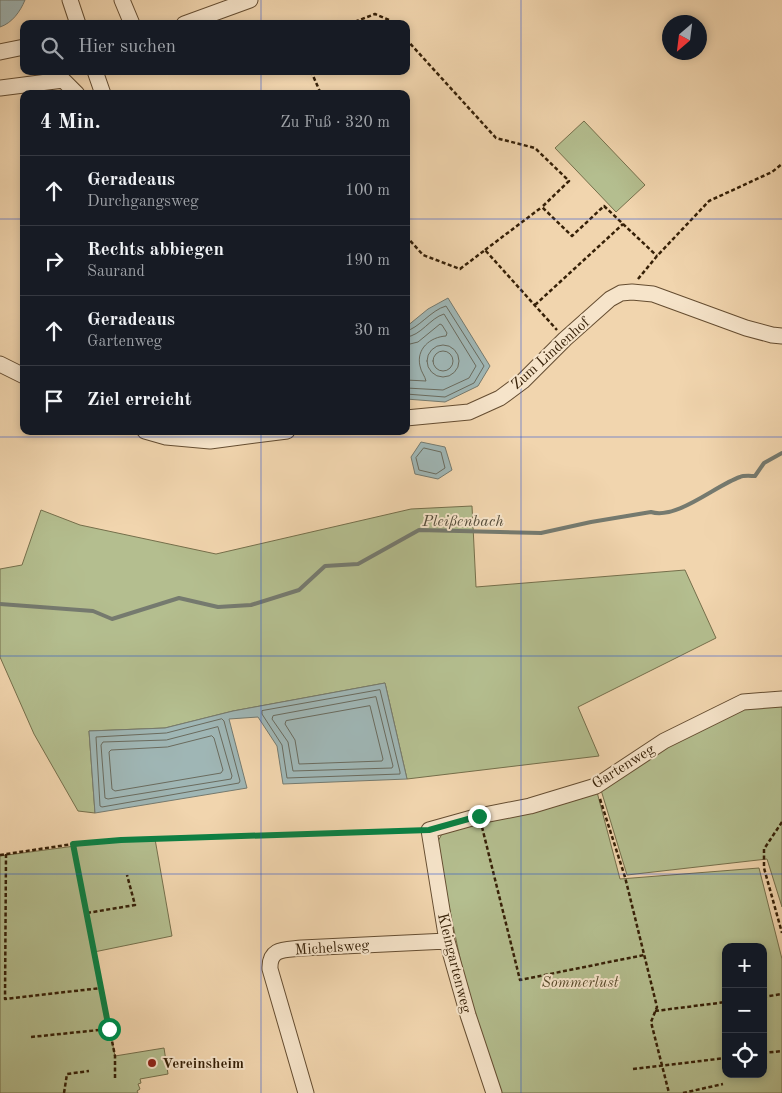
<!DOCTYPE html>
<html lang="de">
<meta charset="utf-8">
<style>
body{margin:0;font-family:"Old Standard TT",serif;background:#242831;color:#f1f3f6}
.controls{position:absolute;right:15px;bottom:15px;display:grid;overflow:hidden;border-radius:10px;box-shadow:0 2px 8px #0003}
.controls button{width:45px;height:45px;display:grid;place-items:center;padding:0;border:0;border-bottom:1px solid #363941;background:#171b24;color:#f1f3f6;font:25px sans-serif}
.compass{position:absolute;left:662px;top:15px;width:45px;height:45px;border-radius:50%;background:#171b24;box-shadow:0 2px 8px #0003;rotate:208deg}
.stop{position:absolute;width:15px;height:15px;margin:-11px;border:4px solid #0b8043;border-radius:50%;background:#fff}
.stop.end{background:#0b8043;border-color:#fff;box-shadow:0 1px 5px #0008}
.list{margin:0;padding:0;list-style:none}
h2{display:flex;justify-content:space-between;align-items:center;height:65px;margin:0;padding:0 20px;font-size:21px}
h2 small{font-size:16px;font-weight:400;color:#9ea1a6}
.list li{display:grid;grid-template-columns:32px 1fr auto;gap:15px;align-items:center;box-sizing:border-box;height:70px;padding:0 20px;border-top:1px solid #363941}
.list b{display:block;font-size:19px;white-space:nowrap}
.list p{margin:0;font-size:16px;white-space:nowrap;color:#9ea1a6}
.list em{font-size:16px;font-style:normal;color:#9ea1a6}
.icon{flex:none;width:28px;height:28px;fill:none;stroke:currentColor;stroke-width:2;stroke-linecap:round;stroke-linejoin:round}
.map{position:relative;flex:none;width:782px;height:1093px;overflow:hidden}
.search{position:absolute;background:#171b24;box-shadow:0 2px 8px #0003;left:20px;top:20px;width:390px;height:55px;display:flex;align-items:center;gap:12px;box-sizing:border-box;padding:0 18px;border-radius:10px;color:#9ea1a6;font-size:19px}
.panel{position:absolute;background:#171b24;box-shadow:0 2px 8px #0003;left:20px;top:90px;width:390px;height:345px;border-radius:10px}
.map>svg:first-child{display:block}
</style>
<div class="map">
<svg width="782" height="1093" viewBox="0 0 782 1093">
<rect width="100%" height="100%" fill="#f1d5ae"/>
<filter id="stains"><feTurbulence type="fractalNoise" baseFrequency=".004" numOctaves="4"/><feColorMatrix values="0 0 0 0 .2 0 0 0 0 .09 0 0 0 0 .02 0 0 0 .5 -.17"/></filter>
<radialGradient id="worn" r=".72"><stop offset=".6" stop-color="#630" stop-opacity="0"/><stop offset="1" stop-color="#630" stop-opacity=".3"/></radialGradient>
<path fill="#b4be8f" stroke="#756f4b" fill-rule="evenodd" d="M584 121 645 185 616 212 555 148Z
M472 506 476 587 685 570 716 638 578 707 599 756 407 779 385 683 233 711 165 728 89 731 95 813 78 811 34 734 0 657V569L22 565 41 510 80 525 216 554 411 509Z
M782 702V907L767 859 627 875 601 790 665 744 747 705Z
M597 792 620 879 759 868 782 959V1093H501L471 1010 436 845 443 832ZM726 947H763V1074H726Z
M155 839 172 936 94 952 115 1056 164 1048 168 1074 140 1079 141 1083 138 1084 140 1089 137 1091 138 1093H0V856L120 840Z"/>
<path fill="#9fb6b5" stroke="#757a6f" d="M0 0H25C20 12 12 23 0 27Z
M448 298 490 366 478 386 445 402 406 399V327L428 309Z
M421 442 445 447 452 470 438 479 415 474 411 457Z
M385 683 407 779 283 784 277 746 258 717 229 719 247 788 95 813 89 731 165 728 233 711Z"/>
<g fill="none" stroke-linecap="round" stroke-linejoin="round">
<path stroke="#6a6b5e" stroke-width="1" d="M406 331C418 329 431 310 446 306L484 366 474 383 445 397 406 394
M406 337C421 336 430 318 444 314L476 366 469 378 443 390 406 388
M427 361a16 16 0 1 1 32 0a16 16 0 1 1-32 0Z
M406 345 418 342 440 324 442 325 447 333 446 336C430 337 416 349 420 366 421 372 425 376 426 381L406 380
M433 361a10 10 0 1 1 20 0a10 10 0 1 1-20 0Z
M424 448 441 452 445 468 436 474 419 470 416 458Z
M380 690 400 772V774L287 778 282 745 262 714V711Z
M376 697 393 766 392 768 293 771 288 742 272 719 273 716Z
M370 706 383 759 382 761 299 764 295 740 285 724 286 721Z
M222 719 224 721 240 781 239 783 102 807 100 806 96 737 166 733Z
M218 727 232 776 231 779 108 799 105 798 101 745 103 742 166 740Z
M212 736 214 738 223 770 221 773 115 791 112 789 109 752 111 750 167 747Z"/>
<path stroke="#757a6f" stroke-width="4" d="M0 604 93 611 112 619 179 598 218 607 251 605 299 590 325 566 358 564 419 530 541 533 591 522 651 512C677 520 716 485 740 477 744 475 751 476 755 476L764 463 782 453"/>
<defs>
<path id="minor" d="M70 0 78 24
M122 0 132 24
M184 24 250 0
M0 52 24 47
M95 71 103 94
M0 88 63 80 77 94
M0 364 24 376
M406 418 469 412 500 398 523 381 565 339 610 299 621 293 632 292 653 294 746 328 772 335 782 336
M145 431 166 437 210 441 287 431
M306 1093 270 969C269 947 286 950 302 948L447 941
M494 1093 468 1015 447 941 429 830 479 816 530 806 596 786 664 741 743 702 782 699"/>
</defs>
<use href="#minor" stroke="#654d31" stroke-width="17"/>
<path stroke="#362007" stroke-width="2.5" stroke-dasharray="4 2.5" stroke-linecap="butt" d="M349 24 375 14 389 20 392 24
M406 39 496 138 535 148 569 181 542 207 572 236 604 206 657 256
M311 71 321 94
M406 236 423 255 460 269 485 250 557 330
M485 250 542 207
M638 279 657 256 709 201 772 172 782 164
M535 305 623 224
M600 799 625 877 657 1007 651 1022 669 1093
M782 822 764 849V868L782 933
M482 827 520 980 644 955
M73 844 115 1056V1079
M6 854 5 999 101 988
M0 855 73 844 121 840 415 830
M87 913 135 905 127 875
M763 997 782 994
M655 1011 726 1002
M31 1037 109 1029
M763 1053 782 1051
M633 1069 726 1058
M64 1093 67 1074 89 1071
M683 1093 723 1084"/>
<use href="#minor" stroke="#f6e4ca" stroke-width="15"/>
</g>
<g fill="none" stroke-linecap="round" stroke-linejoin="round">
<path stroke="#0b8043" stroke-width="6" d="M109 1029 73 844 121 840 429 830 479 816"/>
</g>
<path fill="none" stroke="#1d4ed8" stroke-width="1" stroke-opacity="0.55" d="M261 0V24M521 0V1093M261 71V94M0 219H24M406 219H782M261 431V1093M0 437H782M0 656H782M0 874H782"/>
<circle fill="#8f2418" stroke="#f6e4ca" stroke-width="2" cx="152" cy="1063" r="5"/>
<g text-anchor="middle" stroke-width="4" stroke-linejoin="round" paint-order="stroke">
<g font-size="15" fill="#362007" stroke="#f6e4ca">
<text transform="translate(550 353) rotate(-42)" y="5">Zum Lindenhof</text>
<text transform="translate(623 766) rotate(-32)" y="5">Gartenweg</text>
<text transform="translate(332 947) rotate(-4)" y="5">Michelsweg</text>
<text transform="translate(455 963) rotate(76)" y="5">Kleingartenweg</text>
</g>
<g font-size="15" font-style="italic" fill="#564829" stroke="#f6e4ca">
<text x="580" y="987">Sommerlust</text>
</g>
<g font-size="15" font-weight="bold" fill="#362007" stroke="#f6e4ca" text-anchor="start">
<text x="162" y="1068">Vereinsheim</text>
</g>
<g font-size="16" font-style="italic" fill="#564d3b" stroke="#f6e4ca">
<text x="463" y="526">Pleißenbach</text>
</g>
</g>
<rect width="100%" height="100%" filter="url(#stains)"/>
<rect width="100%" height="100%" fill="url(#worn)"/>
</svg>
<div class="controls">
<button>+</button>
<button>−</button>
<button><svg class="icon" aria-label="locate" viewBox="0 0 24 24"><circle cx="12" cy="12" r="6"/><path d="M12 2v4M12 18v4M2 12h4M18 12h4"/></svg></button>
</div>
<svg class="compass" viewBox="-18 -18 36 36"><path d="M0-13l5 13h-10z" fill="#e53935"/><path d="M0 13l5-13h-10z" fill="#9ea1a6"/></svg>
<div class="stop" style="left:109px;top:1029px"></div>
<div class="stop end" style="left:479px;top:816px"></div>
<div class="search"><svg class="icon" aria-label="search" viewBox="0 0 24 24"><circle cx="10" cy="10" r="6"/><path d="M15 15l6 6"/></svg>Hier suchen</div>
<section class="panel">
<h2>4 Min.<small>Zu Fuß · 320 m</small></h2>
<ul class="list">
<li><svg class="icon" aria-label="ahead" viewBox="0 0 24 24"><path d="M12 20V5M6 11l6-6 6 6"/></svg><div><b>Geradeaus</b><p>Durchgangsweg</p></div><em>100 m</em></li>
<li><svg class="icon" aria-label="right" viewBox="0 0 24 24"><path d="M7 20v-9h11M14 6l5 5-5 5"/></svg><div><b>Rechts abbiegen</b><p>Saurand</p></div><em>190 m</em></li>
<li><svg class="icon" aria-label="ahead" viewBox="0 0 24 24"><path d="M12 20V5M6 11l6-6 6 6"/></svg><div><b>Geradeaus</b><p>Gartenweg</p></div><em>30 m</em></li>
<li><svg class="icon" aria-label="arrive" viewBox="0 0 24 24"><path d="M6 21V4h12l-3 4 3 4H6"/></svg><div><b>Ziel erreicht</b></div></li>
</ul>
</section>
</div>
